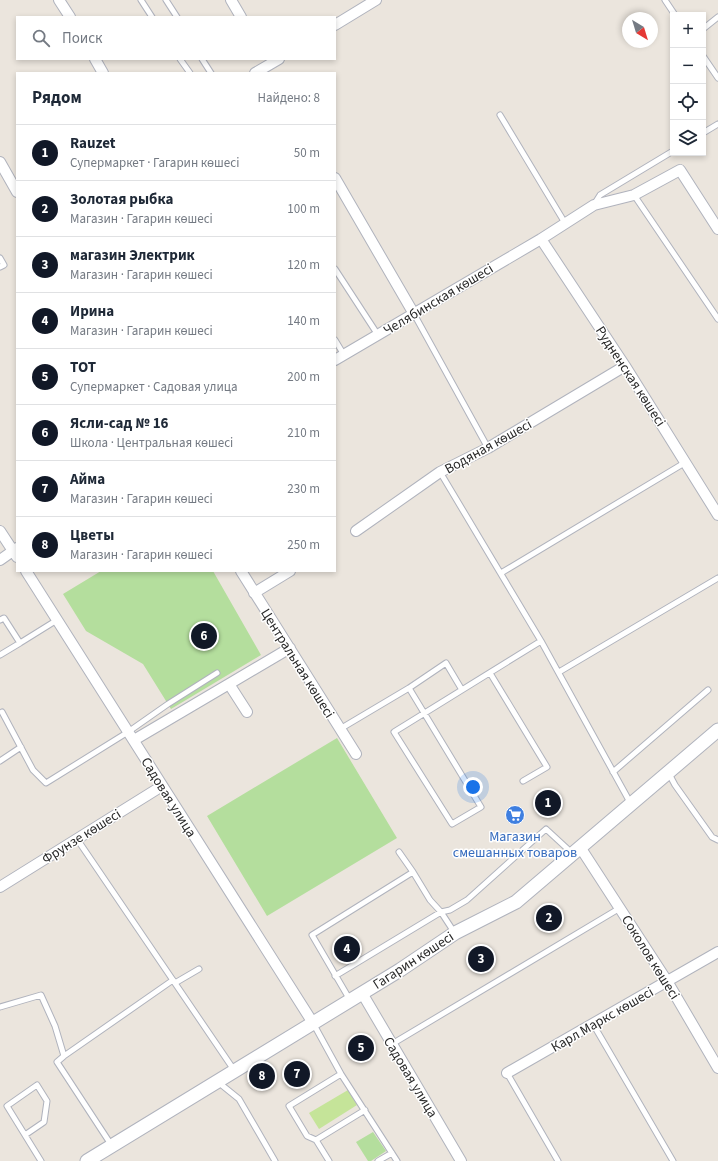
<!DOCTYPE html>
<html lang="ru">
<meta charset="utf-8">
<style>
body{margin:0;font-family:"Source Sans 3",sans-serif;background:#f2f2f3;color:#1f2937}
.controls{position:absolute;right:12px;top:12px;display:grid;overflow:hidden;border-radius:0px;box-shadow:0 2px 6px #0003}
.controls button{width:36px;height:36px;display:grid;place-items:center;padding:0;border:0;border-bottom:1px solid #e0e1e3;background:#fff;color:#1f2937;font:20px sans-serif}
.compass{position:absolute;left:622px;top:12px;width:36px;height:36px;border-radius:50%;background:#fff;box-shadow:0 2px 6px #0003;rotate:142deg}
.you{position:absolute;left:473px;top:787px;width:14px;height:14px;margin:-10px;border:3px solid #fff;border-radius:50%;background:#1a73e8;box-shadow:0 0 0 6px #1a73e833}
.badge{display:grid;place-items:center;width:26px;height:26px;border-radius:50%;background:#111827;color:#fff;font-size:13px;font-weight:700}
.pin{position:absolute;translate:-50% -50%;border:2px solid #fff;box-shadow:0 1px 4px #0006}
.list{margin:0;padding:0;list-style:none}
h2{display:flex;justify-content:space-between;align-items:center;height:52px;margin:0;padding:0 16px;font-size:17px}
h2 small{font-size:13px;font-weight:400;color:#747a83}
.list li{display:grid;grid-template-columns:26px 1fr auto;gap:12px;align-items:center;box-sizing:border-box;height:56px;padding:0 16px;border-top:1px solid #e0e1e3}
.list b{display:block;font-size:15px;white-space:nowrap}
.list p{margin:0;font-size:13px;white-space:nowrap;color:#747a83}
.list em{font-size:13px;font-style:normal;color:#747a83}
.icon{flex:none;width:22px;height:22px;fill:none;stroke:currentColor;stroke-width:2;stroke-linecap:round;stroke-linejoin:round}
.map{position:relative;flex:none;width:718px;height:1161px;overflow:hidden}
.search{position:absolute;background:#fff;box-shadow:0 2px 6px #0003;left:16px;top:16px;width:320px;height:44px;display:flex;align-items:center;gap:10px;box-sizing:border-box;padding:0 14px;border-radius:0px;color:#747a83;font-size:15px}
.panel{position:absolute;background:#fff;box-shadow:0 2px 6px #0003;left:16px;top:72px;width:320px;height:500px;border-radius:0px}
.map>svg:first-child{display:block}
</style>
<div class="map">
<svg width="718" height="1161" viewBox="0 0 718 1161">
<rect width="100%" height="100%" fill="#ebe5dd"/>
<path fill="#b4de9d" d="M101 571H213L261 655 171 709 143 664 86 631 63 594Z
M337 738 397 838 267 916 207 816Z
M373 1132 386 1151 371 1161H368L356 1142Z"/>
<path fill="#c5e499" d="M348 1090 357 1105 319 1129 309 1113Z"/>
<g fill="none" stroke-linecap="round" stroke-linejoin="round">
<defs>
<path id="service" d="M141 0 152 17
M166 0 177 17
M665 0 675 15
M703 29 718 17
M703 56 718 78
M180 59 190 73
M202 59 211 73
M500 115 565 223
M703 133 718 124
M634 195 718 319
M595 203 600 195 673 151
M0 258 4 265 0 267
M335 269 378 335
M414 314 488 448
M335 340 344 355
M440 472 541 641 631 804
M501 573 686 462
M0 620 4 618 20 643 57 620
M0 655 20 643
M559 672 718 578
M490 673 547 767 523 781
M409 688 446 663 462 690
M2 712 33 770 46 783 128 732 168 704 217 673
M340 729 409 688 481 807 452 824 394 732 541 641
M0 761 21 747
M613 772 708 690
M668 772 675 785 712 837 718 840
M77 839 234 1070
M399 852 413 872
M335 976 441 912 450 910 467 900 546 829 572 853
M175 983 199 969
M350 1000 312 935 413 872 430 900 441 912 454 932
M0 1007 41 995 55 1026 64 1056 173 980
M313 1023 341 1074 397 1161
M593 1024 673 1161
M392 1044 620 908
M64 1056 57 1062 112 1146
M507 1073 558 1161
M218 1082 239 1099 275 1161
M25 1135 44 1122 47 1101 37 1085 7 1106 41 1161
M316 1140 365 1110
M329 1161 316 1140 307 1136 289 1106 341 1074
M378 1161 392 1153"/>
<path id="minor" d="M59 0 70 17
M231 0 241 17
M335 25 376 0
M95 59 103 73
M255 73 279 59
M0 162 17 192
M335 178 414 314
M541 239 625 366 718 515
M335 360 541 239 594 205 634 195 680 170 718 229
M0 531 17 557
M356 531 440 472 488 448 625 366
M0 560 17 548
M26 571 313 1023
M241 571 356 754
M254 593 290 571
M247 712 229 684 290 648
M134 740 229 684
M580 847 667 981 718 1068
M0 887 162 786
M362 993 461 1161
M507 1073 718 952"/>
<path id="tertiary" d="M87 1161 400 970 455 933 516 902 718 730"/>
</defs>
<use href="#service" stroke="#b0b3bd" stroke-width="7"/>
<use href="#minor" stroke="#b0b3bd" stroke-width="12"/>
<use href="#tertiary" stroke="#b0b3bd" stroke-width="15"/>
<use href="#service" stroke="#fff" stroke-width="5"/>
<use href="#minor" stroke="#fff" stroke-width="10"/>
<use href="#tertiary" stroke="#fff" stroke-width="13"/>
</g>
<defs>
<symbol id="supermarket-disc" viewBox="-11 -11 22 22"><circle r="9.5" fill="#3f7fe0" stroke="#fff"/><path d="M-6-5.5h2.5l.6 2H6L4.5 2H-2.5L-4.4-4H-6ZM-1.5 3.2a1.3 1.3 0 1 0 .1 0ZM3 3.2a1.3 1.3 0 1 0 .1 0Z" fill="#fff"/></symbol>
</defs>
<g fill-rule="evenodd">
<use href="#supermarket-disc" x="504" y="804" width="22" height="22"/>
</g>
<g text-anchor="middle" stroke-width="3" stroke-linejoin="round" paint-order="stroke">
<g font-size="14" fill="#2a2a2a" stroke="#fff">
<text transform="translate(438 299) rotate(-31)" y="5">Челябинская көшесі</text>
<text transform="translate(631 376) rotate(57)" y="5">Рудненская көшесі</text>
<text transform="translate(488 446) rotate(-29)" y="5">Водяная көшесі</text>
<text transform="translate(298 663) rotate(58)" y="5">Центральная көшесі</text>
<text transform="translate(169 797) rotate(58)" y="5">Садовая улица</text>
<text transform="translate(81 836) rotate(-32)" y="5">Фрунзе көшесі</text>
<text transform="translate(651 957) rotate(58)" y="5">Соколов көшесі</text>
<text transform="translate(413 960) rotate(-33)" y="5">Гагарин көшесі</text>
<text transform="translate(602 1019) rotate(-30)" y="5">Карл Маркс көшесі</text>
<text transform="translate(411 1077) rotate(59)" y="5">Садовая улица</text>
</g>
<g font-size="14" fill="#366cbe" stroke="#fff">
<text x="515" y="841">Магазин<tspan x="515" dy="16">смешанных товаров</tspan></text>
</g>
</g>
</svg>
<div class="controls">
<button>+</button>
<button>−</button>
<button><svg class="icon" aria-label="locate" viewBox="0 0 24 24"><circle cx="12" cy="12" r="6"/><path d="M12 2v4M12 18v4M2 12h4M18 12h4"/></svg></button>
<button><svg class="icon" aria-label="layers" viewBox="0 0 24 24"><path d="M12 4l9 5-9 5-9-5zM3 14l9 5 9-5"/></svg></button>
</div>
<svg class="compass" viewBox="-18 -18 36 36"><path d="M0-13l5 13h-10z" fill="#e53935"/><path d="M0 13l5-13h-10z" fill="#747a83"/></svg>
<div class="you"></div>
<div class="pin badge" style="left:548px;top:803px">1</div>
<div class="pin badge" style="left:549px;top:918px">2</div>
<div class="pin badge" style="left:481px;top:959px">3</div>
<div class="pin badge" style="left:347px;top:949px">4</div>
<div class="pin badge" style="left:361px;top:1048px">5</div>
<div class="pin badge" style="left:204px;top:636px">6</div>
<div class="pin badge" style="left:297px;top:1074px">7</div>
<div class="pin badge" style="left:262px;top:1076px">8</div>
<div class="search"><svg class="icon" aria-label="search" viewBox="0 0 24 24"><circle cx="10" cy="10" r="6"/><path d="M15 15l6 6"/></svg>Поиск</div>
<section class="panel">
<h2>Рядом<small>Найдено: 8</small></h2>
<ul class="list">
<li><span class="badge">1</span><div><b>Rauzet</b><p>Супермаркет · Гагарин көшесі</p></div><em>50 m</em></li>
<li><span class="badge">2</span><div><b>Золотая рыбка</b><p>Магазин · Гагарин көшесі</p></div><em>100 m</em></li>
<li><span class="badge">3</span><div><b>магазин Электрик</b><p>Магазин · Гагарин көшесі</p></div><em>120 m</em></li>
<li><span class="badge">4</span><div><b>Ирина</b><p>Магазин · Гагарин көшесі</p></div><em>140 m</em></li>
<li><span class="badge">5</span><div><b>ТОТ</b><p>Супермаркет · Садовая улица</p></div><em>200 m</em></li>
<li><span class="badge">6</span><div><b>Ясли-сад № 16</b><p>Школа · Центральная көшесі</p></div><em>210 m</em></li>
<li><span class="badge">7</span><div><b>Айма</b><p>Магазин · Гагарин көшесі</p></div><em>230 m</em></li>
<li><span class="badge">8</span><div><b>Цветы</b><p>Магазин · Гагарин көшесі</p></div><em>250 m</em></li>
</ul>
</section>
</div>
